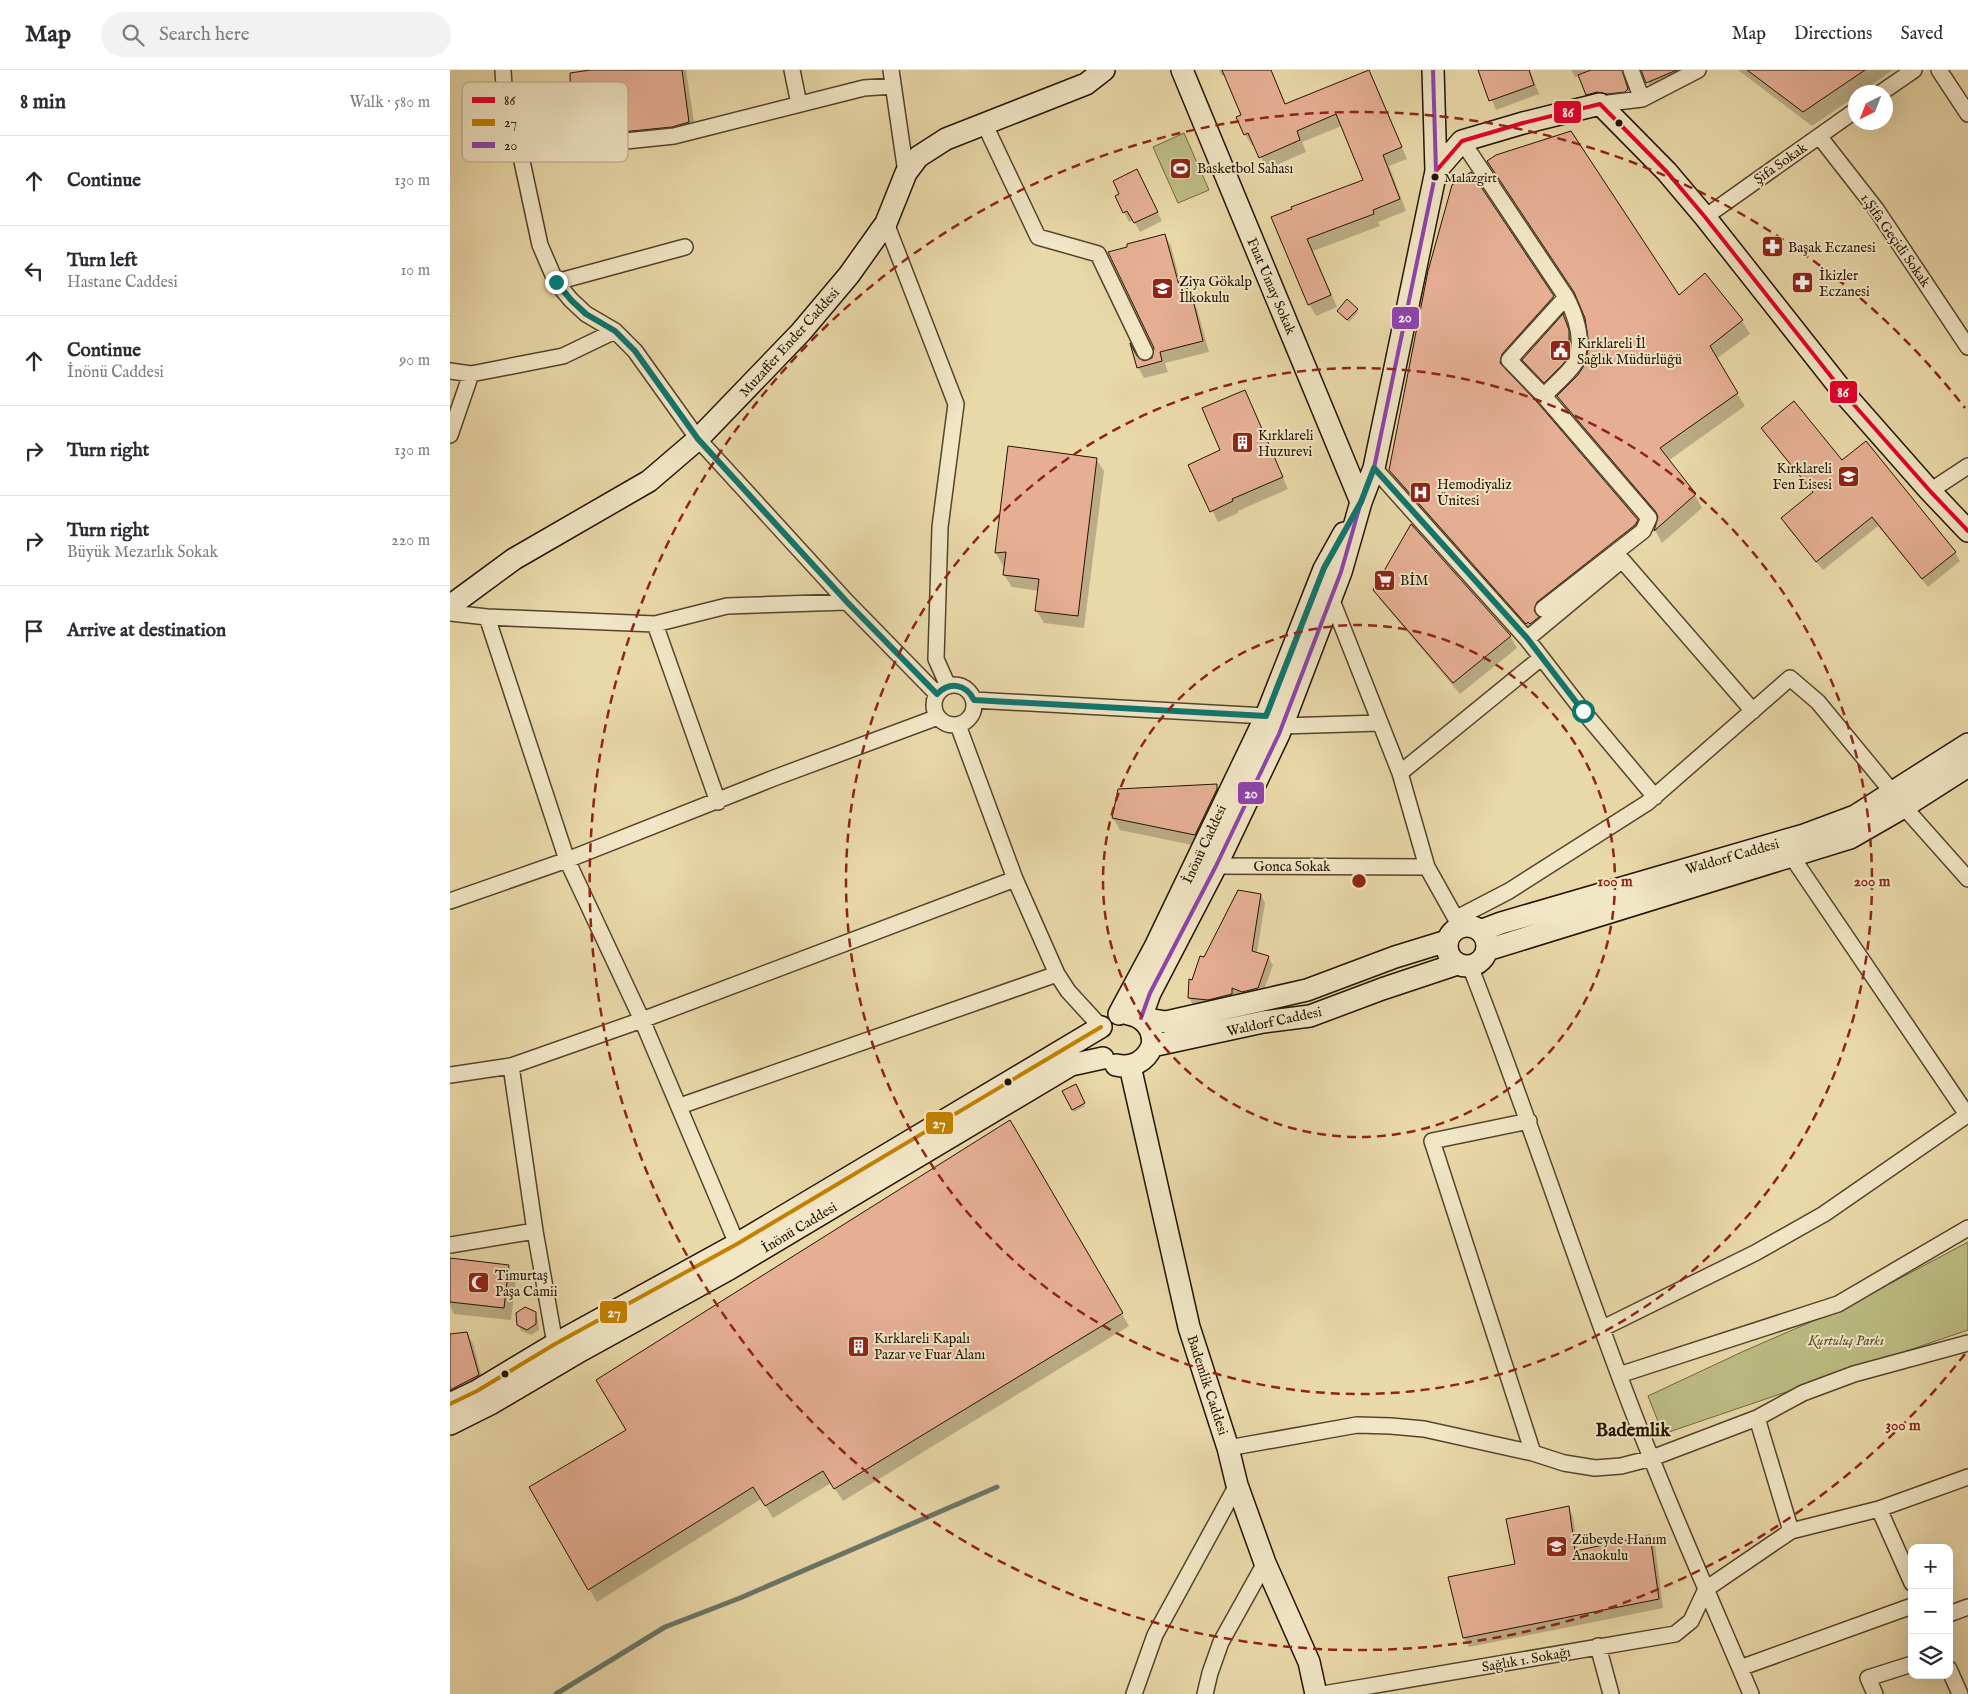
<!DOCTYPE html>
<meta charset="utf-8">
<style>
body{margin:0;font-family:"IM FELL English",serif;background:#f2f2f3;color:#2b2b33}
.controls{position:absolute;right:15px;bottom:15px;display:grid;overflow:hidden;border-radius:10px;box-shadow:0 5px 20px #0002}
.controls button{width:45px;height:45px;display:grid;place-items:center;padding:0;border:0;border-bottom:1px solid #e1e1e2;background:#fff;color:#2b2b33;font:25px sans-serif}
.compass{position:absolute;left:1398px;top:15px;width:45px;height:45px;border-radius:50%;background:#fff;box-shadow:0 5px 20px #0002;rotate:222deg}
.stop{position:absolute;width:15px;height:15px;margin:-11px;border:4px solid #0f766e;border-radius:50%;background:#fff}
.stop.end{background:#0f766e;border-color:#fff;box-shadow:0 1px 5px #0008}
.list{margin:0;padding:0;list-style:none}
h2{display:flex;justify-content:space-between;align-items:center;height:65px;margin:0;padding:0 20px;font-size:21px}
h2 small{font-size:16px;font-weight:400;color:#7c7c81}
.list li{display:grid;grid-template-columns:32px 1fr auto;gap:15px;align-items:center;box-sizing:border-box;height:90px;padding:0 20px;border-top:1px solid #e1e1e2}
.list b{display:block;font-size:19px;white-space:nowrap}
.list p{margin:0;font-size:16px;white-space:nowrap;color:#7c7c81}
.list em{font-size:16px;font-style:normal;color:#7c7c81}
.icon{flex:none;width:28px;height:28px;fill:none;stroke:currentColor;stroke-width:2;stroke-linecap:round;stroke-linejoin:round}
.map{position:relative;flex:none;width:1518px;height:1624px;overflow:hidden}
header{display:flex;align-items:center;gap:30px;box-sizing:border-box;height:70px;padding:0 25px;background:#fff;border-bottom:1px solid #e1e1e2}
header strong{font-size:24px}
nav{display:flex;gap:28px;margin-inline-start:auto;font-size:18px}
.search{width:350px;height:45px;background:#f2f2f3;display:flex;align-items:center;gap:12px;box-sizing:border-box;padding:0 18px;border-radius:28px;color:#7c7c81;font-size:19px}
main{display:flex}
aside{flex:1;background:#fff}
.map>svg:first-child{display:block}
</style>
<header>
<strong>Map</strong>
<div class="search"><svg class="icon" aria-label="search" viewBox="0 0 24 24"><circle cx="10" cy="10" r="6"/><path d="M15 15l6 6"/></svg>Search here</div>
<nav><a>Map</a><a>Directions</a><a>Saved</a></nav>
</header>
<main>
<aside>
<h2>8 min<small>Walk · 580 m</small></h2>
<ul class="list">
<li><svg class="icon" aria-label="ahead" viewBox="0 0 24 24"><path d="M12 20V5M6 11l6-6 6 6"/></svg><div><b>Continue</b></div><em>130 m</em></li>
<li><svg class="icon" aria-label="left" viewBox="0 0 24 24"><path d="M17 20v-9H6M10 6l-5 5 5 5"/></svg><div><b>Turn left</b><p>Hastane Caddesi</p></div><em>10 m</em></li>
<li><svg class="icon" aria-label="ahead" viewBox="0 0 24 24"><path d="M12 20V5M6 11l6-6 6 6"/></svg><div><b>Continue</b><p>İnönü Caddesi</p></div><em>90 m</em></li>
<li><svg class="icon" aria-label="right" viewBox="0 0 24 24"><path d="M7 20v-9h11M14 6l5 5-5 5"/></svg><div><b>Turn right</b></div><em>130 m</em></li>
<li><svg class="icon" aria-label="right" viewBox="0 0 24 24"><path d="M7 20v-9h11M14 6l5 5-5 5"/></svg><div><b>Turn right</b><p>Büyük Mezarlık Sokak</p></div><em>220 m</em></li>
<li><svg class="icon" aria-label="arrive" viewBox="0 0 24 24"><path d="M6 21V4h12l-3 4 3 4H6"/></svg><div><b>Arrive at destination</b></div></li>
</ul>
</aside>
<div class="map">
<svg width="1518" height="1624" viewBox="0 0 1518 1624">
<rect width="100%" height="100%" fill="#e9d8a8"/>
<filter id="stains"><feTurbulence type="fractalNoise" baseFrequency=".004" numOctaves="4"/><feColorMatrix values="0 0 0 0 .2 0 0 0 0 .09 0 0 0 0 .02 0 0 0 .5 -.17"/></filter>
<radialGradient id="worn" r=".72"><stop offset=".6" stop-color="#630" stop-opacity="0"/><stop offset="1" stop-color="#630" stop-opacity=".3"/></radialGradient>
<path fill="#bcbd83" stroke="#706842" d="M734 63 759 120 728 133 703 77Z
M1518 1172V1260L1213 1364 1198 1326 1294 1281 1400 1235Z"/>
<path fill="#0003" d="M149 0H236L246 65 129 79 122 67 121 4Z
M769 0H821L836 35 919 1 925 13 957 89 939 96 956 141 928 152 930 156 863 181 887 237 866 246 859 234 823 147 915 110 892 56 852 72 856 82 817 99 805 74 802 76 795 64 793 46 775 4 772 6Z
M1029 0H1080L1089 24 1046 40Z
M1121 0H1181L1178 3 1176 8 1181 28 1141 32 1130 6 1125 7Z
M1189 0H1246L1202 20 1192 1Z
M1288 0H1443L1411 22H1406V26L1362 56Z
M1039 92 1228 227 1255 204 1292 251 1300 264 1266 289 1295 336 1218 391 1245 425 1252 438 1212 473 1205 460 1209 448 1116 340 1108 327 1129 306 1136 294 1140 275 1136 247 1127 226Z
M692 110 712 151 690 162 683 150 679 152 674 142Z
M715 165 721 176 731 215 735 214 747 239 759 282 715 293 718 302 694 308 688 297 687 288 694 293 704 289Z
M1103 227 1111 240 1059 297 1058 303 1187 450 1195 464 1085 567 948 414 940 400Z
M907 240 908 242 899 252 888 241Z
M1113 246 1120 258 1126 294 1102 324 1081 303 1073 290Z
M794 321 838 419 788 441V443L768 452 740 396 772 381Z
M1313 358 1392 392 1505 482 1510 491 1478 517 1428 456 1373 500 1338 458 1333 449 1364 424 1318 367Z
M559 378 646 389 654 401 634 558 594 553 586 540 589 521 562 517 554 505 555 495 553 496 546 483Z
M961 456 1060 566 1067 578 1010 624 931 531 924 520Z
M766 715 774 727 752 777 670 760 663 748Z
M811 825 815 833 807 883 818 887 823 895 812 925 797 929 786 925 785 932 762 937 743 935 739 927 743 911 755 888Z
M625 1016 635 1036 624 1042 614 1022Z
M559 1052 679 1256 393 1431 381 1413 323 1448 311 1429 147 1532 81 1418 177 1361Z
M58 1196 66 1209 61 1250 4 1244 0 1236V1203Z
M85 1243 88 1250 89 1260 81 1265 71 1261 68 1254Z
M17 1263 23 1274 34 1316 0 1333V1265Z
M1118 1437 1123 1447 1128 1481 1200 1466 1205 1475 1213 1538 1019 1577 1014 1568 1066 1495Z"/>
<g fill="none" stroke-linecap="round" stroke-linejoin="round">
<path stroke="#6a776a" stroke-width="5" d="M106 1624 215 1557 290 1528 547 1417"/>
</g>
<path fill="#e6af94" stroke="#231302" d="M140 0H232L239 52 222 57 121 67 120 3Z
M772 0H821L835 34 919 0 952 77 933 85 950 129 923 140 924 144 857 169 881 225 858 235 821 147 842 139 841 137 913 110 886 44 847 61 850 70 809 88 798 63 794 65 786 47 791 45Z
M1028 0H1079L1084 15 1039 31Z
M1141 0H1172L1178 19 1175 22 1157 24 1147 22 1136 25 1128 5Z
M1191 0H1227L1196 13Z
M1297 0H1415L1353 42Z
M1121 61 1229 225 1255 203 1293 250 1260 276 1288 323 1210 378 1246 424 1204 461 1208 447 1206 442 1107 326 1128 305 1135 294 1139 275 1135 248 1124 222 1037 91 1046 85Z
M687 99 708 142 684 153 677 141 673 143 665 126 669 124 663 111Z
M1021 102 1104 226 1052 284 1050 293 1087 332 1188 450 1185 455 1087 532 1084 540 1089 547 1080 554 1078 552 1076 554 939 400 978 201 1002 115Z
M715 164 729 215 736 213 739 227 742 226 753 271 710 282 712 291 687 298 680 273 687 286 694 291 702 288 704 278 658 182 677 177V174Z
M897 229 908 239 897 250 887 241Z
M1113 244 1119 260V281L1114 293 1094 313 1072 290Z
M795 320 833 407 782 429 783 431 760 442 738 395 770 380 752 338Z
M1344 331 1392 390 1416 371 1506 482 1472 509 1422 447 1366 492 1331 448 1363 422 1311 358Z
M558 376 647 388 628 546 585 541 589 509 553 505 556 482 545 483Z
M961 454 1061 566 1003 613 923 520Z
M767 714V719L745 765 662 748 668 719Z
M788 820 811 824 802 881 819 886 808 918 792 922 782 918V924L758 930 738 928 739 909 742 910 750 886 754 887Z
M626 1014 635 1033 622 1040 612 1021Z
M560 1050 673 1243 384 1419 373 1401 315 1436 303 1417 138 1520 79 1417 176 1360 146 1310Z
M0 1188 59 1195 54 1238 0 1232Z
M75 1237 86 1242V1254L77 1260 67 1255 66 1243Z
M17 1262 29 1305 0 1320V1264Z
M1119 1436 1125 1481 1200 1465 1209 1529 1013 1568 998 1507 1065 1494 1056 1449Z"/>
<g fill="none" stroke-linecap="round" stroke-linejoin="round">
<defs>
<path id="street" d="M53 0 55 32 70 82 90 175 106 212 121 230 136 244 165 261 185 281 248 369 397 532 487 624
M342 0 349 34
M441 0 456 103
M1181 0 1192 29
M1489 0 1518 44
M1432 22 1464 0
M1150 34 1192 29 1248 0
M534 53 588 167 648 184 695 282
M1369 66 1426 139 1518 277
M1012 71 1116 227 1059 290 1094 326 1199 448 1193 461 1093 539
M70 82 224 66 414 18 443 16
M1255 147 1406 40
M436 153 506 334 490 457 486 589 498 616
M106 212 235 177
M0 301 21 304 113 286 165 261
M1094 326C1101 318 1123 299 1126 291 1134 270 1126 246 1116 227
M0 365 21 304
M924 398 1077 569 1133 641 1205 727
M1480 421 1518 396
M881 528 950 703 977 797 1010 856
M0 543 37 547 205 554 277 536 397 532
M37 547 117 790 192 950 287 1174
M205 554 268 732
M1077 569 1172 490 1303 641
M484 635a20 20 0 1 1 40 0a20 20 0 1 1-40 0Z
M524 630 816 646
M508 655 565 809 607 904 618 921 651 957
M832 656 930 653
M950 703 1091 588
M1454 737 1518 809
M1342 787 1518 1046
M766 796 977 797
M0 831 117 790 324 708 488 647
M1007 848 1059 821 1197 733 1340 608 1368 632 1443 723
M1020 896C1073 1031 1118 1169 1169 1305 1209 1413 1256 1518 1301 1624
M61 996 85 1161 105 1274
M0 1005 61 996 192 950 565 809
M230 1036 607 904
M1079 1051 982 1071 1083 1383
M0 1175 85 1161
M1153 1258 1305 1183 1374 1144 1517 1045
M1169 1305 1388 1234 1518 1158
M1307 1348 1341 1461
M778 1378 907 1355 941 1356 974 1359 1083 1383 1114 1393 1145 1398 1171 1396 1202 1388 1307 1348 1353 1323 1404 1304 1518 1273
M1429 1439 1462 1513
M1256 1519 1341 1461 1429 1439 1518 1407
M1499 1544 1518 1537
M1148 1576 1161 1624
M1290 1598 1462 1536
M1499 1599 1510 1624
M684 1624 705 1565 787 1415
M755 1624 760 1603 771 1572 815 1493
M873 1624 1225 1564 1241 1551 1256 1519
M1425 1624 1418 1608 1462 1594"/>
<path id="secondary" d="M732 0 911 432
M986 101 1012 71 1073 53 1150 34 1217 102 1255 147 1398 328 1480 421 1518 461
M0 536 64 489 199 411 248 369 351 262 399 205 436 153 456 103 468 87 496 69 636 14 654 0
M997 876a20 20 0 1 1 40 0a20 20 0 1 1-40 0Z
M1030 861 1051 853 1354 765 1405 746 1518 674
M1037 880 1400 768 1454 737 1518 696
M669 944 705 877 816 646 874 499 894 463
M678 944C694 947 705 959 702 976
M691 948 700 923 766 796 829 664 891 502 911 432 924 398 986 101 983 0
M691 948 716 952 857 920 945 887 997 871
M666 995C682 999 696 991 702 976L813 952 860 946 932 919 1007 894
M680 996 739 1257 778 1378 787 1415 815 1493 859 1592 866 1624
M0 1334 27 1321 105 1274 287 1174 651 957
M0 1354 42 1333 132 1280 279 1199 621 995 653 988"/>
</defs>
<use href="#street" stroke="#54442c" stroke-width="18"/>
<use href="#secondary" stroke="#231302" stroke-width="24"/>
<use href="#street" stroke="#f1e6c6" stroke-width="15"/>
<use href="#secondary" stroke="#f1e6c6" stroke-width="21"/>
<defs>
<path id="bus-1" d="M986 101 1012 71 1073 53 1150 34 1217 102 1255 147 1398 328 1480 421 1518 461"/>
<path id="bus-2" d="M0 1334 27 1321 105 1274 287 1174 651 957"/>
<path id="bus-3" d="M691 948 700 923 766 796 829 664 891 502 911 432 924 398 986 101 983 0"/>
</defs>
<use href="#bus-1" stroke="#f1e6c6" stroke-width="8"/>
<use href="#bus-2" stroke="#f1e6c6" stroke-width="8"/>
<use href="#bus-3" stroke="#f1e6c6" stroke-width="8"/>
<use href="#bus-1" stroke="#e4002b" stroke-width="4"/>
<use href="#bus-2" stroke="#c28100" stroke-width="4"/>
<use href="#bus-3" stroke="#8e44ad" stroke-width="4"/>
</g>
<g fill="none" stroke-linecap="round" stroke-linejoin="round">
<path stroke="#0f766e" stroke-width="6" d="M106 212 121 230 136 244 165 261 185 281 248 369 397 532 487 624C500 611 516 614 524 630L816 646 874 498 911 432 924 398 1077 568 1133 641"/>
</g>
<g fill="none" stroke="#8f2418" stroke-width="2.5" stroke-dasharray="9 6">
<circle cx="909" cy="811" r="256"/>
<circle cx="909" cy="811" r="513"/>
<path d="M1515 1284A769 769 0 1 1 1515 338"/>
</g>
<defs>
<symbol id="stadium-square" viewBox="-11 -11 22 22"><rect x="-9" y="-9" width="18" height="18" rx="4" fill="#8f2418" stroke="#f1e6c6"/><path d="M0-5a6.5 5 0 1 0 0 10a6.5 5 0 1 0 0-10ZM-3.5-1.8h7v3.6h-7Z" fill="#fff"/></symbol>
<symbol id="pharmacy-square" viewBox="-11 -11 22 22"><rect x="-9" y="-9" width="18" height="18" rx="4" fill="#8f2418" stroke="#f1e6c6"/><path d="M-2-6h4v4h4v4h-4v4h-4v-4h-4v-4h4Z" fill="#fff"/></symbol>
<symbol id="school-square" viewBox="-11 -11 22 22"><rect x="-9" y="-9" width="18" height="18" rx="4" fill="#8f2418" stroke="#f1e6c6"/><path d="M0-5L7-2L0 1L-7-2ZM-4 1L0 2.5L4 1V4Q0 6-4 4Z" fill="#fff"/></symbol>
<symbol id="civic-square" viewBox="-11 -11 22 22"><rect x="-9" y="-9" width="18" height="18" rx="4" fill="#8f2418" stroke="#f1e6c6"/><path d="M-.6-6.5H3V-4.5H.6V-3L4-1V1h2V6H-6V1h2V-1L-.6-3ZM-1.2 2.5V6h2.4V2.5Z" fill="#fff"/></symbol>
<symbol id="building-square" viewBox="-11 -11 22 22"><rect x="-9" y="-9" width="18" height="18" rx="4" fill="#8f2418" stroke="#f1e6c6"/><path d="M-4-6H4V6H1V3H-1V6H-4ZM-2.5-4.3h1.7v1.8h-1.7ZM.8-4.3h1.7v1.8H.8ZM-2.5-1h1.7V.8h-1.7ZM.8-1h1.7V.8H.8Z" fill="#fff"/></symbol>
<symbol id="hospital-square" viewBox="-11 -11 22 22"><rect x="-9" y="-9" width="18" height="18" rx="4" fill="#8f2418" stroke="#f1e6c6"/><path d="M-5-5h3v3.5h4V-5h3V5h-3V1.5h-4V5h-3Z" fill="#fff"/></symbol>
<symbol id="supermarket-square" viewBox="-11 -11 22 22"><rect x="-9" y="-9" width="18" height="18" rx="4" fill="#8f2418" stroke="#f1e6c6"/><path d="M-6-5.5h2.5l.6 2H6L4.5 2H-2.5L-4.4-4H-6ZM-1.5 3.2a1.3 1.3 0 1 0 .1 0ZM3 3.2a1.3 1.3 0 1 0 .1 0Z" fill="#fff"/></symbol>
<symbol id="mosque-square" viewBox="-11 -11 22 22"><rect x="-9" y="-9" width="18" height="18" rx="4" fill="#8f2418" stroke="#f1e6c6"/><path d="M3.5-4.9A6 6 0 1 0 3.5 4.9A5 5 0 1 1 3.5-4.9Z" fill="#fff"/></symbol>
</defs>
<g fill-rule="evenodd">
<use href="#stadium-square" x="718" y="86" width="25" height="25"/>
<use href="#pharmacy-square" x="1310" y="164" width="25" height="25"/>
<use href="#pharmacy-square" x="1340" y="200" width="25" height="25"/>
<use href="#school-square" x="700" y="206" width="25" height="25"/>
<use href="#civic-square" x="1098" y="268" width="25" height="25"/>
<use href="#building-square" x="780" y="360" width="25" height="25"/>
<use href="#school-square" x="1386" y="394" width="25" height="25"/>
<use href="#hospital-square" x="958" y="410" width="25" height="25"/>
<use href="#supermarket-square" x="922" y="498" width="25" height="25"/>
<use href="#mosque-square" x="16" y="1200" width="25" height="25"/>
<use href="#building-square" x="396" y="1264" width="25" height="25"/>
<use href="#school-square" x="1094" y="1464" width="25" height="25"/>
</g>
<g fill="#231302" stroke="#f1e6c6" stroke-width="2">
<circle cx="1169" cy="53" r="4.5"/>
<circle cx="985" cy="107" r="4.5"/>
<circle cx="558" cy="1012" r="4.5"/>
<circle cx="55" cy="1304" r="4.5"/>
</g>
<g text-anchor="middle" stroke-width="4" stroke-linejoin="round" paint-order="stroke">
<g font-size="13" fill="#231302" stroke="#f1e6c6" text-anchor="start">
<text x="994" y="112">Malazgirt</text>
</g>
<g font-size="14" fill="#231302" stroke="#f1e6c6">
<text transform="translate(1330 93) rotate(-35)" y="5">Şifa Sokak</text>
<text transform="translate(1446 170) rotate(55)" y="5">1.Şifa Geçidi Sokak</text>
<text transform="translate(822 216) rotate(67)" y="5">Fuat Umay Sokak</text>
<text transform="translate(339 272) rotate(-48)" y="5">Muzaffer Ender Caddesi</text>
<text transform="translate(754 774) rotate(-65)" y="5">İnönü Caddesi</text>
<text transform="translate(1282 786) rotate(-16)" y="5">Waldorf Caddesi</text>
<text x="842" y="801">Gonca Sokak</text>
<text transform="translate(824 951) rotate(-12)" y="5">Waldorf Caddesi</text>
<text transform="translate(349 1157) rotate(-31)" y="5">İnönü Caddesi</text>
<text transform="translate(758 1315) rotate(72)" y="5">Bademlik Caddesi</text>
<text transform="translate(1076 1589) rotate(-10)" y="5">Sağlık 1. Sokağı</text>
</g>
<g font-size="14" fill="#231302" stroke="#f1e6c6" text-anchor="start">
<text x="747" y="103">Basketbol Sahası</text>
<text x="1338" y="182">Başak Eczanesi</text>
<text x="1369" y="210">İkizler<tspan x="1369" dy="16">Eczanesi</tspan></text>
<text x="729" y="216">Ziya Gökalp<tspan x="729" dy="16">İlkokulu</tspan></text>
<text x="1127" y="278">Kırklareli İl<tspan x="1127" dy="16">Sağlık Müdürlüğü</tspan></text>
<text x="808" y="370">Kırklareli<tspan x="808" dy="16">Huzurevi</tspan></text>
<text x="1382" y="403" text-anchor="end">Kırklareli<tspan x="1382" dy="16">Fen Lisesi</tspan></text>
<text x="987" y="419">Hemodiyaliz<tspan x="987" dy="16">Ünitesi</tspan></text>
<text x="950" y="515">BİM</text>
<text x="45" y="1210">Timurtaş<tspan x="45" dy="16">Paşa Camii</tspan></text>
<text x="424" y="1273">Kırklareli Kapalı<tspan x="424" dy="16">Pazar ve Fuar Alanı</tspan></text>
<text x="1122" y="1474">Zübeyde Hanım<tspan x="1122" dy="16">Anaokulu</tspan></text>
</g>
<g font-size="14" font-style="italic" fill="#594e2f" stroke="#f1e6c6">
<text x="1396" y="1275">Kurtuluş Parkı</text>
</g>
<g font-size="19" font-weight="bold" fill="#231302" stroke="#f1e6c6">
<text x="1183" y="1366">Bademlik</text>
</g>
</g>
<rect x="12" y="12" width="166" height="80" rx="8" fill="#f1e6c6" stroke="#b3a78b" stroke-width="1"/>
<rect x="22" y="27" width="23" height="6" fill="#e4002b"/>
<rect x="22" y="49" width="23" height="7" fill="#c28100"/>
<rect x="22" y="72" width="23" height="6" fill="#8e44ad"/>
<g font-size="14" fill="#231302">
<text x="54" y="35">86</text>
<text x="54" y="57">27</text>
<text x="54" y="80">20</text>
</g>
<circle cx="909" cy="811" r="8" fill="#8f2418" stroke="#f1e6c6" stroke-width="2.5"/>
<g font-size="15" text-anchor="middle" font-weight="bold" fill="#8f2418" stroke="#f1e6c6" stroke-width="4" stroke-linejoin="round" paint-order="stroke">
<text x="1165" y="816">100 m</text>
<text x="1422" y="816">200 m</text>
<text x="1453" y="1360">300 m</text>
</g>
<g stroke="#f1e6c6" stroke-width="2">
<rect x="1103" y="30" width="29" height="24" rx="5" fill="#e4002b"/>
<rect x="941" y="236" width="29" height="24" rx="5" fill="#8e44ad"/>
<rect x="1379" y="310" width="29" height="24" rx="5" fill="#e4002b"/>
<rect x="787" y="711" width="28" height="24" rx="5" fill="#8e44ad"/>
<rect x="475" y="1041" width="29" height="24" rx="5" fill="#c28100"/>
<rect x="149" y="1230" width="29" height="24" rx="5" fill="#c28100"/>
</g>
<g font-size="14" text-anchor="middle" font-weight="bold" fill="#fff">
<text x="1118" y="47">86</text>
<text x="955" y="252">20</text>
<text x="1393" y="327">86</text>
<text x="801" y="728">20</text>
<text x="489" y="1058">27</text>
<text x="164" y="1247">27</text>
</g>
<rect width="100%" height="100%" filter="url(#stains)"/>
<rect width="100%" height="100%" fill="url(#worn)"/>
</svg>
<div class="controls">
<button>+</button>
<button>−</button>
<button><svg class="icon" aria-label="layers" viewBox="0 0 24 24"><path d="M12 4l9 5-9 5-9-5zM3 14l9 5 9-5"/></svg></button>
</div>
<svg class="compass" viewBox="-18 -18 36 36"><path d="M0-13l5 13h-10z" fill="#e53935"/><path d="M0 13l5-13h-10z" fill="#7c7c81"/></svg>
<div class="stop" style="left:1133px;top:641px"></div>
<div class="stop end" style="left:106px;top:212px"></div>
</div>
</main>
